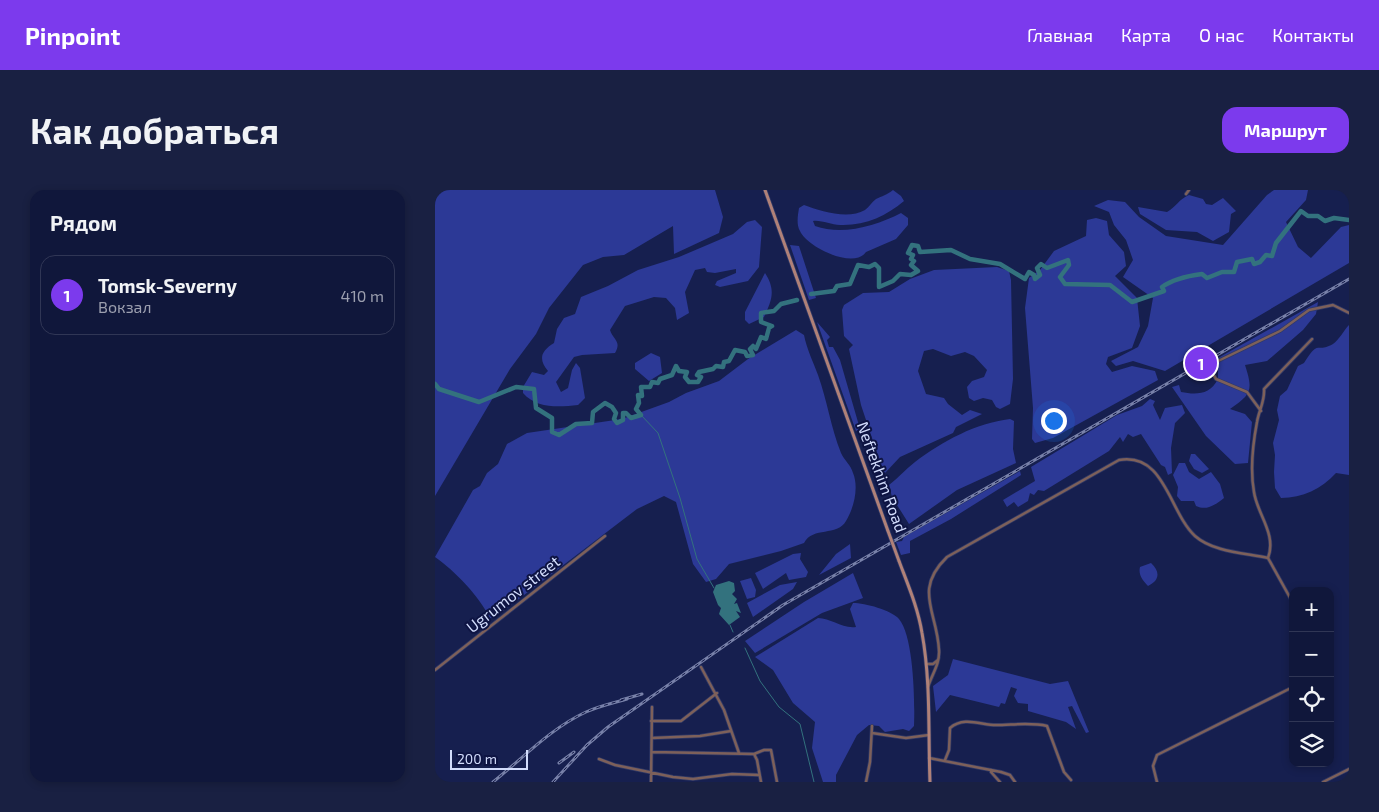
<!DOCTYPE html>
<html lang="ru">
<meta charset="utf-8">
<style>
body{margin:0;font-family:"Exo 2",sans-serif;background:#192042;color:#f1f3f6}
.controls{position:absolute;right:15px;bottom:15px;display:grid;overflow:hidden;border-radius:10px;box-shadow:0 2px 8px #0003}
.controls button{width:45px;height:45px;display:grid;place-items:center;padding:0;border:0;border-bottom:1px solid #303655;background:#10173b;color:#f1f3f6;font:25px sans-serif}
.scale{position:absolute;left:15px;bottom:12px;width:78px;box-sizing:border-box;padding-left:5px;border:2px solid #d2dcfc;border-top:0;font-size:14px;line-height:18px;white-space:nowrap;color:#d2dcfc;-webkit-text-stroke:4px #0e1443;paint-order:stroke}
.you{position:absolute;left:618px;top:230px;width:18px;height:18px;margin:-12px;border:4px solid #fff;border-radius:50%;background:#1a73e8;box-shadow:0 0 0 8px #1a73e833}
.badge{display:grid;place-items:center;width:32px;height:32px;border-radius:50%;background:#7c3aed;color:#fff;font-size:16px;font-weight:700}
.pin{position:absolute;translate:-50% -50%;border:2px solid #fff;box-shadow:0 1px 5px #0006}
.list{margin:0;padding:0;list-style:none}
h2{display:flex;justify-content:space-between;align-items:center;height:65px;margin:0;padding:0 20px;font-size:21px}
h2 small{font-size:16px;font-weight:400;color:#9c9faf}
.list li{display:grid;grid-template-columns:32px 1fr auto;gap:15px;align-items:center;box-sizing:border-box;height:80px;margin:0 10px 10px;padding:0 10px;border:1px solid #303655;border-radius:15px}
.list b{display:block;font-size:19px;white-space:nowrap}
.list p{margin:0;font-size:16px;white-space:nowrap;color:#9c9faf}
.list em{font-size:16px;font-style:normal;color:#9c9faf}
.icon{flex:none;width:28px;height:28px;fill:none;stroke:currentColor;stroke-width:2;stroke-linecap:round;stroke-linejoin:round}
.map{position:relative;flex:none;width:914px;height:592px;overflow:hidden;border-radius:15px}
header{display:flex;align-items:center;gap:30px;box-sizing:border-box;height:70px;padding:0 25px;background:#7c3aed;color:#fff}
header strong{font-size:24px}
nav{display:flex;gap:28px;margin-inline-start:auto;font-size:18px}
.intro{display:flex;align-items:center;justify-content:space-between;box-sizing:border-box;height:120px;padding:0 30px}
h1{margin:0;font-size:35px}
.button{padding:12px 22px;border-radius:15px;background:#7c3aed;color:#fff;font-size:18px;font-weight:700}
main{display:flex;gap:30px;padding:0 30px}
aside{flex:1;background:#10173b;border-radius:15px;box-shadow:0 2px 8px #0003}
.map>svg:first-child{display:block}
</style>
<header>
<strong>Pinpoint</strong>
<nav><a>Главная</a><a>Карта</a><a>О нас</a><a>Контакты</a></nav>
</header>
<div class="intro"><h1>Как добраться</h1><a class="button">Маршрут</a></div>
<main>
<aside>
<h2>Рядом<small></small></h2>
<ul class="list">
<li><span class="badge">1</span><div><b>Tomsk-Severny</b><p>Вокзал</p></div><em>410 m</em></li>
</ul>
</aside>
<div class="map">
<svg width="914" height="592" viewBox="0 0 914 592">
<rect width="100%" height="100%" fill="#161f4f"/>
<path fill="#2c3996" d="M0 0H280L288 27 284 43 239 64 238 36 189 65 168 67 148 75 114 118 101 144 75 179 0 306Z
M458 0 466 6 469 11C451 26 430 36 405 35 396 35 387 30 378 31L380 36C407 46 441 36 466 23L473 28V35L461 49 431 62C419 80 372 57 365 41 361 34 363 25 364 18L369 15C385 21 413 30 430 20 434 17 437 12 441 9 447 6 452 5 458 0Z
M839 0H873L871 10 851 32 863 57 876 68 906 37 914 35V73L730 181 698 171 681 176 676 171 703 157 713 136 718 108 688 87 698 70 691 50 679 35 674 22 659 16 673 10 690 12 704 27 731 46 788 55 832 5Z
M754 5 768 9 771 14 777 15 788 8 801 21 796 24 794 42 778 51 762 42 731 40 705 24 703 17 732 22C741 17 744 9 754 5Z
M661 28 672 31 674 45 689 62 691 76 680 86 702 108 705 136 697 158 673 167 671 174 677 182 697 176 720 181 723 190 618 248 600 253 597 249 598 218 590 118 594 88 605 80 619 61 651 46 652 30Z
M320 30 327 37 324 77 313 91 285 97 280 95 282 91 301 83V79L280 83 272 82 270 78 260 80 250 102 254 123 242 130 240 118 231 108 219 107 190 116 175 140C178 150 187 151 180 163L147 165 139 167 121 192 126 202 133 198 137 180 141 173 145 178 150 208 143 215C124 217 102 219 88 203V197L97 182 109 185 113 181C103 169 106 161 119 153L122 139 129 128 140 124 146 107 173 96 203 80 244 67 298 44 312 32Z
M355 55 364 56 381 108 374 110Z
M562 77 574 81 576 90 578 189 575 214 565 219 561 217 557 210 548 208 539 211 534 208 532 197 537 191 549 187 552 180 539 166 530 162 516 166 498 159 489 161 483 181 491 204 509 208 513 214 527 225 535 220 547 224 521 237 518 243 465 267 450 283 448 281 426 215 414 159 418 155 409 146 407 120 409 115 428 103 454 102 475 89 499 80Z
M330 83C341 100 337 110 329 127L314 134 310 130V122Z
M883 112 881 124 868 140 832 171 810 175C818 200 817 204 795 219L810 224 817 232 813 273 800 274 771 246 737 197 744 195 746 202C761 205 775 205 783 189V168Z
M382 132 395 147 392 150 394 157H398L405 170 425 239 421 241Z
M914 135V285L901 283C886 299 868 308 846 308L840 298 839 282 840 265 838 253 844 230 842 220 845 206 852 200 863 176 869 173C885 148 880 164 898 154 904 150 909 140 914 135Z
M361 140 369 145C372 160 378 171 383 185 392 210 396 238 406 263 409 270 416 275 418 283 424 297 419 318 411 331 402 347 378 336 369 353L346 361 294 374 281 389 271 392 258 374 241 312 229 306 202 319 59 428H55C44 406 20 381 0 367L38 300 45 296 52 283 63 274 72 254 92 243 187 229 234 212 251 203 284 191 313 169Z
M216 163 225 167 227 183 214 191 200 179V173Z
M715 209 720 211 718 215 725 230 730 218 747 215 750 223 740 233 736 258 737 283 733 285 730 277 726 275 706 244 698 247 693 244 688 252 685 247 674 261 609 301 603 300 599 305 595 303 593 311 583 317 579 312 572 317 568 310 600 291 596 277 682 225 707 216Z
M575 229 579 231 578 259 581 273 522 300 474 334 457 307 454 295C463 288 471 279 480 272 508 251 541 233 575 229Z
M756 264H760L774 279 767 283 759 279 754 271Z
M744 273H750L754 282 764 289 776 282 785 294 789 308C780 315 772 321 761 316L759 311H746L742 306 743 297 738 285Z
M585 281 586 285 516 329 475 351V363L466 365 461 352 467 351 469 347Z
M415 354 416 368 384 385 401 364Z
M366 363 365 369 373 382 371 387 354 390 351 383 328 399 320 383 358 364Z
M716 373C726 382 724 391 713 396 708 391 703 385 705 377Z
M418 383 428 408 387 423 320 463 310 451 369 412Z
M316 388 321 400 320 407 312 409 305 391Z
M362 392 358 399 318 427 312 413 345 395Z
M418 413C430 413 456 420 464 429 479 447 480 512 479 536L474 541 468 539 450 542 444 536 434 535 422 545 401 585V592H388L377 558 380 532 358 513 338 480 320 467 383 428C396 428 407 439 421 437L415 419Z
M518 469 615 494 633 491 654 542 651 543 637 516 633 517 641 539 631 532 593 521V514L583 513 579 506 582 499 576 497 570 514 566 513 564 517 515 505 501 522 498 496 513 485Z"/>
<path fill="#33727e" d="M294 391 299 393 300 401 297 404 302 409 299 414 302 413 306 423 301 421 305 427 294 435 284 424 286 418 283 415 278 402 281 395Z"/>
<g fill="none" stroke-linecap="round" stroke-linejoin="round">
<path stroke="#33727e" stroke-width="1" d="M206 225 223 243 245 308 262 369 279 398
M295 435 298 442
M310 458 325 491 344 517 365 534 379 592"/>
<path stroke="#33727e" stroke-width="4.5" d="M376 104 399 101 402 96 415 94 423 75 434 77 440 74 444 78V97L458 91 465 84 476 85 483 81 476 75 479 71 476 69 478 65 473 63 477 55 483 56 485 62 516 60 535 69 565 74 590 89 594 82 599 85 600 89 605 85 602 78 606 74 612 78 633 70 634 75 625 87 630 94 675 95 697 112 729 101 727 97C738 89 752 86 767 84L772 88 787 82H799L802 72 817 69 819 74 825 72 831 65 837 66 841 53 866 21 873 26H883L890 31 899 28 914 30
M0 194 4 199 44 212 81 197 99 199 101 218 117 228V242L124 245 141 234 157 233 158 222 170 213 177 217 181 223 179 229 182 233 188 230V223H191L196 228 206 225 201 219 204 213 203 205 207 206 206 197H215L217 192 223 193 225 189 237 185 241 176 244 181 252 182 250 187 254 192H263L266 187 262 185 264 182 278 179 281 176 288 177 289 172 294 171 300 160 310 162 312 166 318 165 315 159 318 156 321 159 326 147 331 149 334 138 337 136 326 132V123L339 121 346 114 362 110"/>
<defs>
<path id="minor" d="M751 4 754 0
M826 221 812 202 781 189 775 179 779 173 845 141 874 120 898 115 914 123
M833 368C842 344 822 324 819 302 815 280 818 253 822 232 824 220 830 211 829 199L877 149
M266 477 289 520 304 563
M0 480 170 346
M216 531H246L282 503
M437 543 471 548 494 545
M217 548 265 546 296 541
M217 562 319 564 329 560H336L342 592
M319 564 322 570 326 592
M494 568 566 582 575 585 580 592
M164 569 180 575 238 587 258 589 297 584 324 585
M510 570 514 560 515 538C529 526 546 535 561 535 577 535 596 532 612 536L629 582 636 590
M556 580V582L565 592
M216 592 217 517
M431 592 435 572 437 536
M888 592 914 579"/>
<path id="tertiary" d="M491 474H498L503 470
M493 497C497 484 505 474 504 460 502 421 478 400 512 367L684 270C730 262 734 322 760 346 778 362 810 363 833 368L858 413
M722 592 718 576 722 565 858 497"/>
<path id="secondary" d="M330 0 453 341
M464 371C473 395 483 418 487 443 496 492 493 543 495 592"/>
</defs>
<use href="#minor" stroke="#303967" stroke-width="4"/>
<use href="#tertiary" stroke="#303967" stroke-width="4"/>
<use href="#secondary" stroke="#303967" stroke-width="4.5"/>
<use href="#minor" stroke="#7d605a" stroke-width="2.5"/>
<use href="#tertiary" stroke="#7d605a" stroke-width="2.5"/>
<use href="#secondary" stroke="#b08178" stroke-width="3"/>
<defs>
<path id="rail" d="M186 510 207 504
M124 573 139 562
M58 592C88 568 116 538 151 522 164 516 178 513 192 509
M118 592 152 555 173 537 348 415 914 89"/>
</defs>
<use href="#rail" stroke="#7881a9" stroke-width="3"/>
<use href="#rail" stroke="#0e1443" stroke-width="1" stroke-dasharray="4" stroke-linecap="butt"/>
<defs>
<path id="secondary-bridge" d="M453 341 464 371"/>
</defs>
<use href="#secondary-bridge" stroke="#303967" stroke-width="4.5" stroke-linecap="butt"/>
<use href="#secondary-bridge" stroke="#b08178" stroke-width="3"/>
</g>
<g text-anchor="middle" stroke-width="4" stroke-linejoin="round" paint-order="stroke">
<g font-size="16" fill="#d2dcfc" stroke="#0e1443">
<text transform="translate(447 287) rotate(70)" y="6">Neftekhim Road</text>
<text transform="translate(78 404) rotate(-38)" y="6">Ugrumov street</text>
</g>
</g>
</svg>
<div class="controls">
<button>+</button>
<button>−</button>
<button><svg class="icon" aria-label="locate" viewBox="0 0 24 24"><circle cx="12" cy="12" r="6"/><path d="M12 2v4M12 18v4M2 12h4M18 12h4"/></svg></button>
<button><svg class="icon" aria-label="layers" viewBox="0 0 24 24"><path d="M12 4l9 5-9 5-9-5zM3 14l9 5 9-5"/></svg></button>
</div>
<div class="scale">200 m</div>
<div class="you"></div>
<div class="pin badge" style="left:766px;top:173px">1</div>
</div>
</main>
